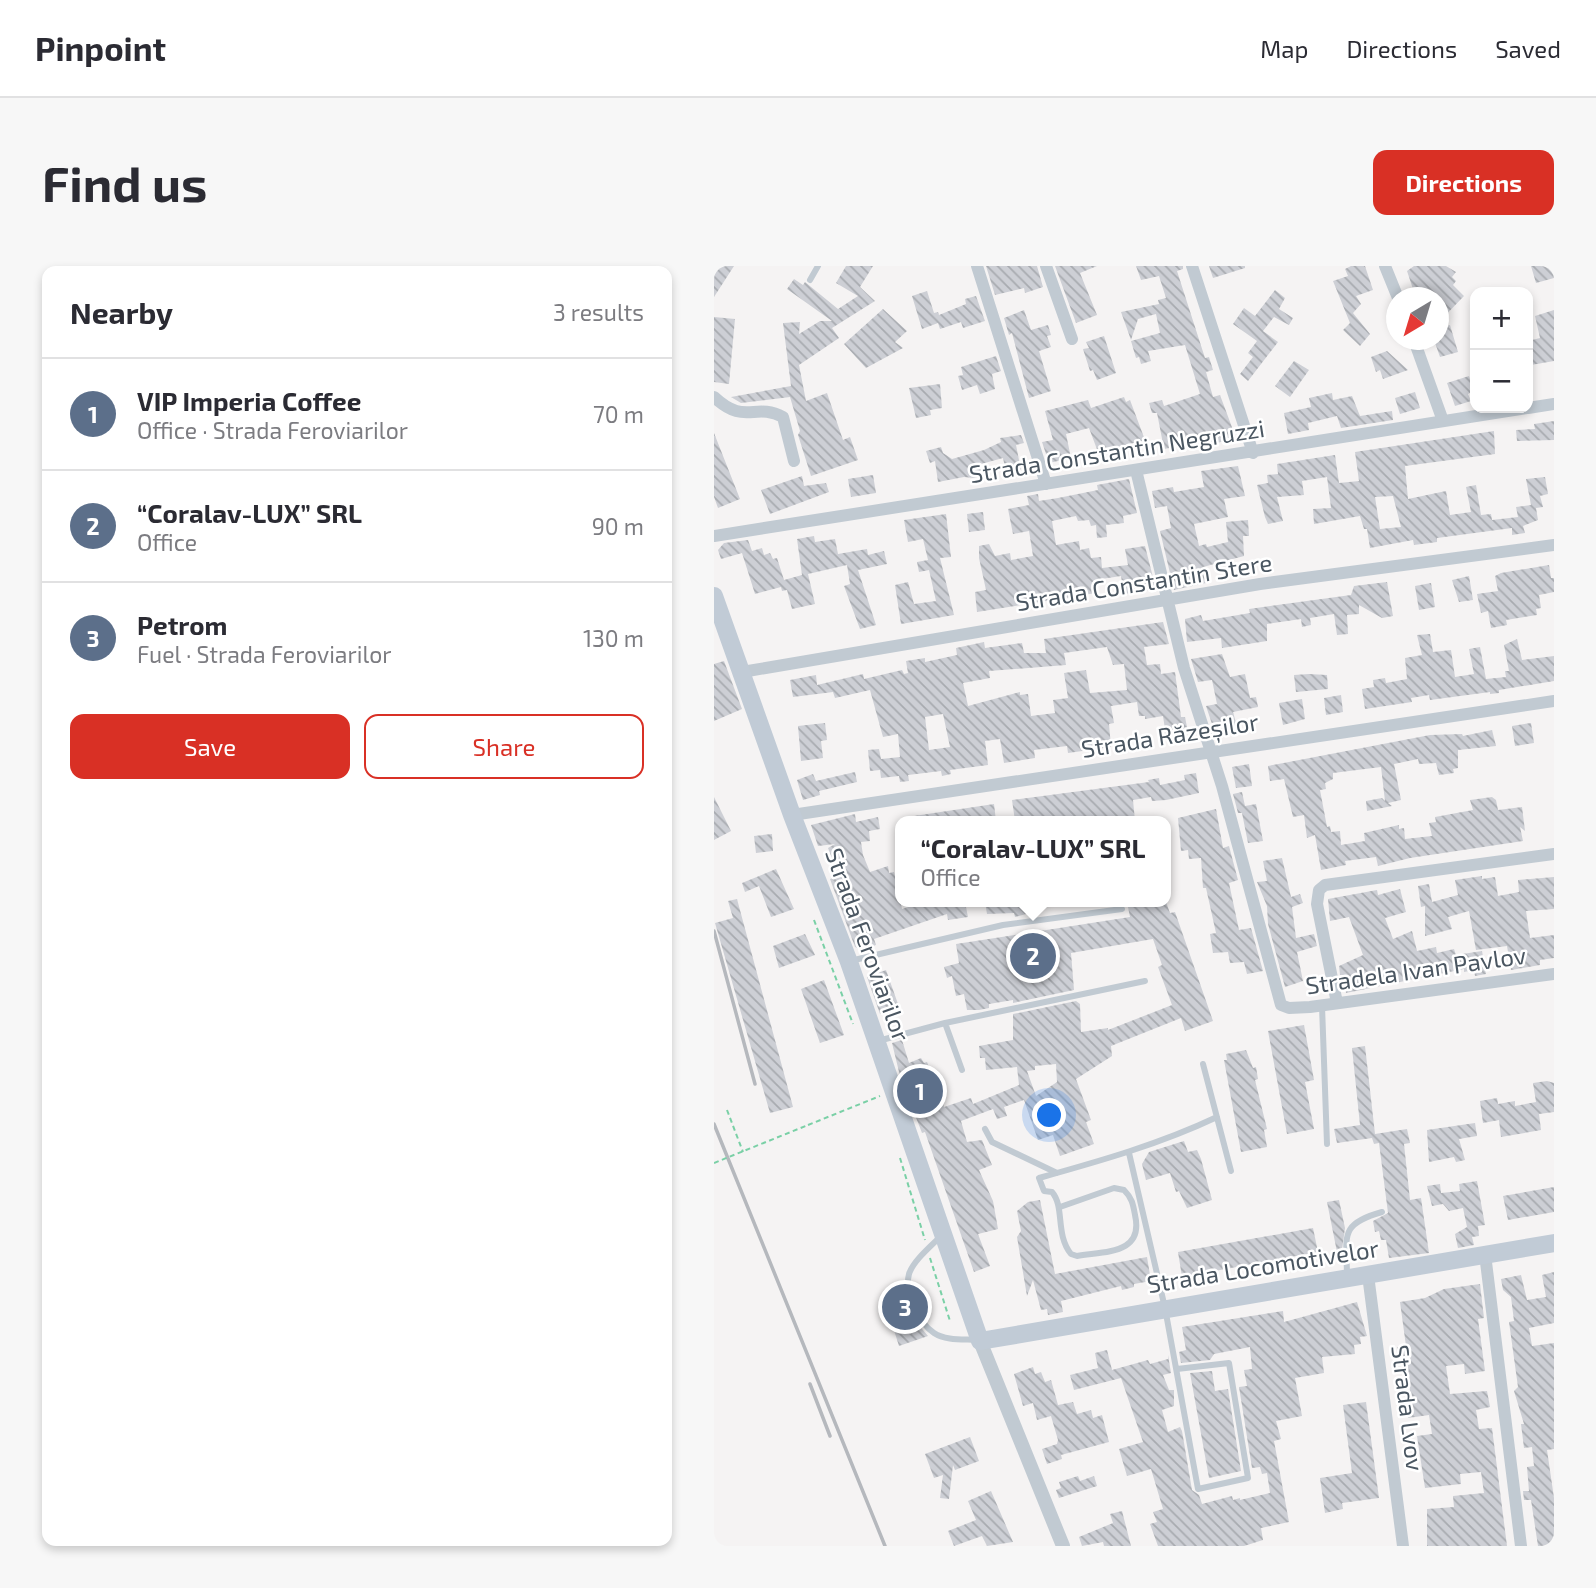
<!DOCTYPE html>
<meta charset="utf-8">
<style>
body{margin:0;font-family:"Exo 2",sans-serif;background:#f7f7f7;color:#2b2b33}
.controls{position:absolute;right:21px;top:21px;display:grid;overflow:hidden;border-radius:14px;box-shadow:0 4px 10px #0003}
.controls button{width:63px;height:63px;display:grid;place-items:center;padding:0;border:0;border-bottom:2px solid #e1e1e2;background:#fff;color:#2b2b33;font:35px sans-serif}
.compass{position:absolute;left:672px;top:21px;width:63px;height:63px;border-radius:50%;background:#fff;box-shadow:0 4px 10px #0003;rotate:218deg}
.you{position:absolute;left:336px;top:850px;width:24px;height:24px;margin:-18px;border:5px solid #fff;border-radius:50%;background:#1a73e8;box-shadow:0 0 0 10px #1a73e833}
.badge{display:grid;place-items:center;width:46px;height:46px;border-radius:50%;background:#d93025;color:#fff;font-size:23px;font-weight:700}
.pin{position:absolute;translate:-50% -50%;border:4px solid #fff;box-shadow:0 2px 7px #0006}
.popup{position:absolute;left:181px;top:550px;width:276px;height:91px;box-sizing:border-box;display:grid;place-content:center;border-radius:14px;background:#fff;filter:drop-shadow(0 2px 5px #0005);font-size:23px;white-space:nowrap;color:#7c7c81}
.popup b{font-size:26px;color:#2b2b33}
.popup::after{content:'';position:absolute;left:50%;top:100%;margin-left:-14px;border:14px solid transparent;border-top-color:#fff}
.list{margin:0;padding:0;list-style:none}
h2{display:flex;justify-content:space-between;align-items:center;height:91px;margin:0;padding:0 28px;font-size:30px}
h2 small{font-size:23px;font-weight:400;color:#7c7c81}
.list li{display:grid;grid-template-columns:46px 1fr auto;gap:21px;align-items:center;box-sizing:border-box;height:112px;padding:0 28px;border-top:2px solid #e1e1e2}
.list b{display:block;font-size:26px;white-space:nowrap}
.list p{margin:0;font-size:23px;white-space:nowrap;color:#7c7c81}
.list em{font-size:23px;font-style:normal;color:#7c7c81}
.actions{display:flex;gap:14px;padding:21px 28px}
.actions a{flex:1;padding:16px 0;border:2px solid #d93025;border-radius:14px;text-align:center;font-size:24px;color:#d93025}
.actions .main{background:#d93025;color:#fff}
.map{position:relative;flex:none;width:840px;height:1280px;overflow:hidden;border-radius:14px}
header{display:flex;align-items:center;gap:42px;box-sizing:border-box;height:98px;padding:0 35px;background:#fff;border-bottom:2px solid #e1e1e2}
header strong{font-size:33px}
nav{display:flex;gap:38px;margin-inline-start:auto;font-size:24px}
.intro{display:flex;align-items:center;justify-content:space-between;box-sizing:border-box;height:168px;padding:0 42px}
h1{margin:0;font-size:49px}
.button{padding:18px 32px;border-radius:14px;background:#d93025;color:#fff;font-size:24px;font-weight:700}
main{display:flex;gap:42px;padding:0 42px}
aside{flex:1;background:#fff;border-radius:14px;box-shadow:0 4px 10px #0003}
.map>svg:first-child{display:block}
</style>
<header>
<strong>Pinpoint</strong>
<nav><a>Map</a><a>Directions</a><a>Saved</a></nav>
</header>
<div class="intro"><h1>Find us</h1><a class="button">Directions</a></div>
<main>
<aside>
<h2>Nearby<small>3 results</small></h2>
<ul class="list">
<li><span class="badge" style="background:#5c6f8a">1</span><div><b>VIP Imperia Coffee</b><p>Office · Strada Feroviarilor</p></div><em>70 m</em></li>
<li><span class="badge" style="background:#5c6f8a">2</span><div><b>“Coralav-LUX” SRL</b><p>Office</p></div><em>90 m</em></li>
<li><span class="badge" style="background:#5c6f8a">3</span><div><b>Petrom</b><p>Fuel · Strada Feroviarilor</p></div><em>130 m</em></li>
</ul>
<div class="actions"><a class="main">Save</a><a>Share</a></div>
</aside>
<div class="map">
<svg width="840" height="1280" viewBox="0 0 840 1280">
<defs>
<pattern id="building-back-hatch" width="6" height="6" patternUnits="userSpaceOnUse" patternTransform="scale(1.75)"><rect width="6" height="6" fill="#cdcfd5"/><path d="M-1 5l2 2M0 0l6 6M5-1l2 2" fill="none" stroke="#a8abb0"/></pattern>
</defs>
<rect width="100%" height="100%" fill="#f5f3f3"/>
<path fill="url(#building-back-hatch)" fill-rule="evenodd" d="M0 0H20L0 31Z
M132 0H159L146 21 161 35 118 62 125 72 85 99 92 135 113 127 129 174 136 171 144 194 97 210 84 169 86 165 76 131 27 137 17 131 77 120 69 57 86 56 85 68 106 55H118L73 23 80 13 89 19 91 16 124 43 144 30 122 17Z
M272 0H323L329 21 311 27 310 22 281 29Z
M341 0H383L366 7 383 49 362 57Z
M422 0H469V3L463 5 491 92 495 91 499 104 492 106 499 131 506 129 522 172 488 181 487 178H478L450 183 443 147H438L435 137 448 134 450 140 486 128 471 79 434 85 437 95 427 98 425 91 422 92 417 75 446 67 442 48 424 53 417 74 407 46 445 38 444 34 452 32 445 10 427 14Z
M495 0H531V2L499 12Z
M637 0H651L659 24 642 30 647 38 639 47 656 68 646 80 629 64 636 57 619 15 634 10 631 3Z
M700 0H732L742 6 738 11 742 15 739 19 750 30 724 57V32H702L693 5Z
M817 0H840V12L822 17Z
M561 24 571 32 565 43 579 52 575 59 560 51 549 65 564 76 534 115 526 108 539 91 534 87 543 75 519 58 530 42 541 50Z
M213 25 220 47 224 46 225 49 252 38 251 33 262 30 271 55 249 62 247 56 226 63 224 57 208 63 198 30Z
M169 43 193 65 181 76 189 82 152 102 130 78Z
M310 44 317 64 334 59 337 69 333 70 337 81 325 85 337 125 315 132 298 67 295 69 290 52Z
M840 44V95L817 99 814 75 826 72 821 50Z
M0 51 21 53 15 118 0 116Z
M736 59 744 86 726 91 720 74H724V62Z
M390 70 402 107 383 114 379 104 376 105 369 83 375 82 372 76Z
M673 85 694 104 669 113 666 104 662 106 657 91Z
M282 90 287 105 278 108 281 123 266 128 263 119 248 124 244 110 249 109 247 101Z
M580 95 595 104 576 131 561 120Z
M755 110 760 125 754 128 757 135 741 140 733 117Z
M226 118 228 142 216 144 217 149 202 152 195 122Z
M701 126 706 142 686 148 681 132Z
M618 127 619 134 638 130 646 150 678 145 679 154 627 162 623 150 594 157 595 164 574 168 570 147 597 141 595 132Z
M410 131 412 136 416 134 431 174 384 186 375 162 352 168 357 192 335 197 328 176 339 174 331 145 374 134 377 142Z
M840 155V174L803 175 802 164 821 163 820 158Z
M780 165 781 188 691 200 694 233 732 225 736 249 757 246 752 221 762 219 767 249 777 248 778 254 804 251 802 241 817 239 812 213 831 211 834 228 826 230 829 241 822 242 824 254 809 260 811 267 798 269V262L723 272V276L700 279 699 274 656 282 653 263H650L646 250 600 258 599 243 617 242 613 211 588 215 590 229 563 231 569 255 554 258 551 251 543 219 554 217 553 209 564 208 563 198 621 189 625 217 645 215 641 186ZM679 230 687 261 666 263 661 231Z
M0 167 26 233 4 242 0 231Z
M307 169 310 177 302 179 307 204 292 206 289 192 267 198 271 209 260 212 250 211 224 216 221 195 216 197 212 185 227 181 229 187 238 193 270 184 287 176 286 172Z
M524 200 531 230 510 233 514 251 480 258 485 280 492 278 493 281 514 276 512 256 534 254 535 270H529L530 290 489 301 492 317 460 324 446 265 457 262 453 240 441 242 438 225 459 221 460 226 490 221 487 205Z
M159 209 162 227 137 231 134 213Z
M88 210 90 220 112 217 115 226 56 248 47 224Z
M415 213 423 247 409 250 410 257 392 259 393 271 383 272 382 259 377 260 375 254 364 255 362 250 338 255 342 279 365 275 366 284 375 282 377 292 387 291 388 302 414 299 411 283 431 280 442 323 410 328 407 310 394 312 380 314 382 327 263 346 261 326 272 324 265 292V280L275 278 281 290 296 287 297 294 319 290 315 265 299 268 294 243 315 239 313 230 324 228 325 235 344 232 384 224 383 219Z
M269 246 271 264 255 266 253 248Z
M232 248 237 291 226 292 240 349 187 358 181 319 194 316 200 338 222 335 215 304 205 306 203 296 214 294 209 273 194 276 190 254Z
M100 270 101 276 121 273 124 288 153 283 154 289 170 285 173 298 144 304 162 359 146 363 130 320 136 318 133 299 94 308 101 338 78 343 73 324 68 325 67 321 41 328 28 287 7 293 4 284 10 277 34 274 38 285 48 282 50 289 56 287 59 293 63 292 70 314 88 309 83 273Z
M835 299 837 312H840V326L825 329 827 342 822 343 823 349 792 354 793 359 777 362 774 345 767 347 763 328 784 325 781 310 787 307Z
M755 310 759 334 745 336 738 314Z
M673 316 679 350 668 352 645 339V348L633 349 634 368 623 369 620 348 596 352 597 359 588 361 587 353 553 358V375L508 382 507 372 473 376 471 353 487 349 489 355 536 347 535 343 637 329 640 320Z
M717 317 721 341 705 344 701 320Z
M449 356 455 378 430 381 433 399 446 398 447 408 461 406 467 451H471L474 466 452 470 449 450 431 453V450H425L423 436 397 440 400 457 395 458 397 481 354 487 353 480 320 484 321 492 290 497 286 473 271 475 274 499 236 504 237 508 228 510 227 505 194 509 195 515 186 516 185 510 167 512 166 504 156 505 154 484 165 483 167 493 186 491 184 468 169 471 156 424 121 432 119 426 79 431 76 414 102 409 103 419 149 408 150 413 188 404 190 408 194 407 192 395 211 392V396L243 389 242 382 270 376 271 382 308 377 310 387H332L330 373ZM393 381 399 399 410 398 413 424 376 427 372 404 350 407 354 432 339 434 341 447 317 450 314 428 306 429V426L254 440 249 417 276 412 275 405 352 399 350 387ZM229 448 236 481 215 484 211 451Z
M716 368 719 386 737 384 741 411 760 408 755 383 766 381 772 413 792 411 791 405H795L790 379 803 373 808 394 840 390V415L785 424V427L776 428V426L716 434 715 429 697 432 698 436 651 443 648 423 660 421 659 414 671 412 672 417 693 413 691 392 708 389 703 369Z
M508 388 516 411 531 408 536 432 542 431 544 441 519 446 524 464 502 470 492 440 503 438 498 414 484 416 477 393Z
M10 395 28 443 0 455V398Z
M595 408 613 409 614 423 582 426 580 409Z
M627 429 629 446 612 449 610 432Z
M588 433 591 453 569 459 565 437Z
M111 457 113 474 107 475 109 492 87 495 84 460Z
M817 457 820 477 801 480 798 460Z
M778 464 782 480 744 484V502L739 503 740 507 725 509 722 497 705 498 704 493 680 498 687 534 674 537 678 540 653 545 652 535 668 532 671 535 667 501 619 507V513L611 517 612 523 606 524 613 561 616 560 617 566 626 565 627 579 651 575 650 567 685 559V563L690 562 691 573 718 570 715 557 722 556 721 551 759 544 756 534 778 531 782 534 784 544 808 541 811 565 806 561 809 575 696 592 664 600 662 591 631 595 632 599 607 604 601 569 593 572 590 549 579 551 570 513 556 515 554 500 716 469 748 468 749 470Z
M535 498 538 520 522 522 518 501Z
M141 506 143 516 105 525 106 529 89 534 83 514 99 508 102 515Z
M482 507 485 527 452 534 438 535 437 531 419 534 421 555H384V552L360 555H301L298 534 435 516 434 514 445 512 446 519 471 514 470 509Z
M528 526 531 540 542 538 549 575 534 577 528 547H524L519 528Z
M0 531 17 565 0 574Z
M280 538 282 555H201L200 550Z
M502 543 509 582 515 580 524 614 515 617 525 664 537 662 549 705 533 708 530 696 516 697 514 686 499 687 496 668 502 667 492 622H489L487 592 475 593 474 584 467 585 464 552Z
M141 548 142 556 164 551 166 563 155 565 156 575 147 576 149 589 156 606 174 600 175 607 180 606 188 643 210 636H251L254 651 234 654 233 648 160 673 162 679 147 684 141 681 116 613 132 608 128 596 118 592 114 582 121 578 104 580 97 559Z
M58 568 59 585 42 587 40 570Z
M568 592 577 631 586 628 589 637 578 641 582 672 600 668 603 680 583 686 589 715 571 721 554 658 553 640 543 616 553 615 549 595Z
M62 603 80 643 57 651 45 620 31 626 28 617Z
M768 610V613L781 611 784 630 805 626 804 614 840 611V643L812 645 816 672 840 669V692L826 694V699L797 704 793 680 762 684 755 645 734 651 738 663 711 670V640L707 641 704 620 715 618 718 636 744 629 741 614Z
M686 623 692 646 671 652 679 673 698 665 703 685 722 681 723 687 740 683 742 689 768 685 772 708 761 710 760 704 750 706V703L632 727 630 709H626L625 700 649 689 635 651 616 655 614 633 663 624 664 629Z
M23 633 79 841 56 847 1 657 19 652 14 635Z
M271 636H325L327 644 301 651 300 647 273 648Z
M413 636H452L456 647 461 646 499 755 471 765 467 752 397 780 398 790 362 813 377 854 372 856 380 878 346 890 339 869 324 874 310 834 290 841 293 850 283 853 279 843 247 855 253 876 268 874 278 899 265 904 279 935 284 963 264 968 276 1000 260 1006 211 866 208 867 186 810 178 777 188 774 195 797 207 792 210 797 213 796 230 841 257 832 259 838 305 819 303 801 272 804 271 792H266L265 780 299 774V748L362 735 366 738 367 766 394 762V764L458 739 444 701 448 699 439 673 357 687 360 724 299 737V734L275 738V742L265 744H253L250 728 242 730 238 710 233 712 230 701 245 697 242 678 416 651ZM342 798 343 816 322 830 313 805 321 804V800Z
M91 668 101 689 65 702 59 680Z
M172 704 184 738 166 748 153 711Z
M110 714 130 769 106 777 87 723Z
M590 759 600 814 591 816 600 863 573 868 554 765Z
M651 780 661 868 693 863 696 877 690 878 696 934 707 932 715 987 675 992 672 974H667L665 965 661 966 659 955 674 947 665 877 660 878 658 872 623 877 620 863 646 859 638 782Z
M532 784 539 802 542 801 544 813 541 814 553 863 550 864 553 881 527 886 510 794H513L512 788Z
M833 815 840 817V846L825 848 827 864 787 871 785 854 769 857 766 835 783 832 784 838 801 835V840L822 836 819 817Z
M761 857 763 870 745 873 751 894 742 896 740 891 715 896 713 864Z
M470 875 474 886 483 884 487 893 498 934 473 942 465 925 462 926 456 907 432 914 428 898 435 886Z
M763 915 771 959 764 960 765 970 758 971 760 979 744 982 741 968 753 961 749 942 735 945 729 938 718 940 713 920 726 918 727 927 746 925 745 918Z
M840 921V946L794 954 789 930Z
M326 934 341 1008 433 991 437 1015 420 1018V1021L408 1024 407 1020 347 1035 349 1046 334 1049 333 1043 327 1044 319 1014 313 1030 303 971 307 965 303 945 314 936Z
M625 934 631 962 627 991H624L613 936Z
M599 962 604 986 468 1011 464 986Z
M840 1006V1057L815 1062 818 1080 840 1077V1183L833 1184 840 1232V1280H824L817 1234H810L809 1225H815L813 1201 820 1200 818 1181 810 1182 807 1158H810L800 1125 804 1121 795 1056 800 1055 797 1031 789 1024 787 1013 807 1009 813 1034 832 1031 828 1009Z
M766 1018 770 1052 764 1053 771 1105 751 1108 750 1098 732 1100 736 1128 773 1125 776 1141 762 1144 765 1163 778 1162 793 1280H713V1243L740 1241 739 1230 770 1227 767 1206 746 1208 747 1218 711 1222 703 1170 718 1168 715 1149 694 1152 692 1136 697 1135 693 1093 685 1094 683 1081 692 1080 686 1036 711 1032 730 1023Z
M643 1036 653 1070 646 1071 647 1078 640 1079 641 1088 608 1091 610 1107 581 1112 588 1150 562 1155 567 1173 560 1175 575 1256 547 1262 549 1274 530 1280H444L436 1258 443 1256 439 1246 449 1243 437 1203 413 1210 405 1183 429 1176 407 1112 360 1124 356 1109 384 1102 381 1087 393 1084 398 1104 434 1094 436 1098 454 1093V1089L457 1107 449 1109 455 1124H460V1140L448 1144 454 1166 466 1161 468 1165 478 1224 485 1229 488 1238 518 1230 519 1234 526 1232V1234L556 1227 553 1207 548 1208 546 1201 538 1202 525 1121 533 1120 530 1104 538 1103 536 1081 500 1088 496 1094 467 1097 465 1086 472 1084 468 1061 569 1045 570 1056Z
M191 1053 193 1060 203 1057 214 1070 185 1080 178 1058Z
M319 1101 321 1108 327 1106 331 1116 337 1114 344 1139 359 1136 363 1148 377 1144 379 1152 388 1149 395 1176 347 1189 348 1193 333 1198 328 1183 343 1178 344 1174 337 1150 323 1154 319 1137 309 1140 300 1108Z
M498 1105 501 1125 514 1123 527 1205 495 1212 476 1107Z
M652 1136 665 1232 628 1237 629 1243 611 1247 606 1212 638 1207 629 1139Z
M256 1171 265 1195 241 1204 239 1199 235 1233 226 1232 229 1209 220 1212 211 1188Z
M364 1210 366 1215 380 1210 383 1220 345 1232 342 1224 347 1222 345 1216Z
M277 1225 299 1276 273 1280 268 1270 240 1280 234 1265 262 1254 254 1235Z
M408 1245 417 1280H390L389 1276 368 1280 365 1271 399 1257 396 1248Z"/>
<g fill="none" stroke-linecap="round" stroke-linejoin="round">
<path stroke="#7ad0a6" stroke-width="2" stroke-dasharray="5 3.5" stroke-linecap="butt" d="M100 654 139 758
M13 844 29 886
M94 859 166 830
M186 892 211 974
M216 992 236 1055"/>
<path stroke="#c1cad2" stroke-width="6" d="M96 14 104 0
M136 695 289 659 408 643
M608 740 613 878
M231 757 431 715
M164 775 231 757 248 804
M489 798 517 905
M271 863 278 876 343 907
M415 887 451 1042 484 1223 534 1212 515 1097 463 1103
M346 941 400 922 410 924C418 932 419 938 421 949 430 988 392 985 363 990L357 988C341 968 351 941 338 926L330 925 325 912C386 895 446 878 503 851
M227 970C217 980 199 995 195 1008 190 1027 205 1057 220 1067 232 1075 250 1073 263 1074
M633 1011C633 971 624 958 668 946"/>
<path stroke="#c1cad2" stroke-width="12" d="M263 0 332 218
M332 0 358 73
M478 0 539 187
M671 0 684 32
M700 74 729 155
M0 131C31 160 40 136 69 151L80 195
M814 142 840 138
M422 204 470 402 508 520 567 739 575 742 596 741 840 708
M0 270 813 142
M28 406 546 318 840 279
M78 549 840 435
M623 737 603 638 605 624 611 619 840 588
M771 988 807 1280
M654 1009 689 1280"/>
<path stroke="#c1cad2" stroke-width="14" d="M266 1075 349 1280"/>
<path stroke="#c1cbd6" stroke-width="18" d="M0 330 78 549 135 696 266 1075 840 977"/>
<path stroke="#b5b8bd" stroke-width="3.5" d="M0 665 41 818
M0 858 171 1280
M96 1118 116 1170"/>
<path stroke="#7ad0a6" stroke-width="2" stroke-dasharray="5 3.5" stroke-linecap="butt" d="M0 897 94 859"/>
</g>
<g text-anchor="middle" stroke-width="5" stroke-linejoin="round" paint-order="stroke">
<g font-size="24" fill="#4a5661" stroke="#fff">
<text transform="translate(403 186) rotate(-9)" y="8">Strada Constantin Negruzzi</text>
<text transform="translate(430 317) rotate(-9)" y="8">Strada Constantin Stere</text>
<text transform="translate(456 470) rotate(-9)" y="8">Strada Răzeșilor</text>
<text transform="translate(153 679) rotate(70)" y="8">Strada Feroviarilor</text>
<text transform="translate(702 705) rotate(-8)" y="8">Stradela Ivan Pavlov</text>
<text transform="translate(549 1001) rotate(-9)" y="8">Strada Locomotivelor</text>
<text transform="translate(693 1142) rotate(83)" y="8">Strada Lvov</text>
</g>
</g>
</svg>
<div class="controls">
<button>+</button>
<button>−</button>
</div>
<svg class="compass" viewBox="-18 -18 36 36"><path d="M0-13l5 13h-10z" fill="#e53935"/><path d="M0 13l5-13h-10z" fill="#7c7c81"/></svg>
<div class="you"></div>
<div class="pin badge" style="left:206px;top:825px;background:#5c6f8a">1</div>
<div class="pin badge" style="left:319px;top:690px;background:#5c6f8a">2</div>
<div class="popup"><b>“Coralav-LUX” SRL</b>Office</div>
<div class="pin badge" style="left:191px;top:1041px;background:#5c6f8a">3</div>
</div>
</main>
